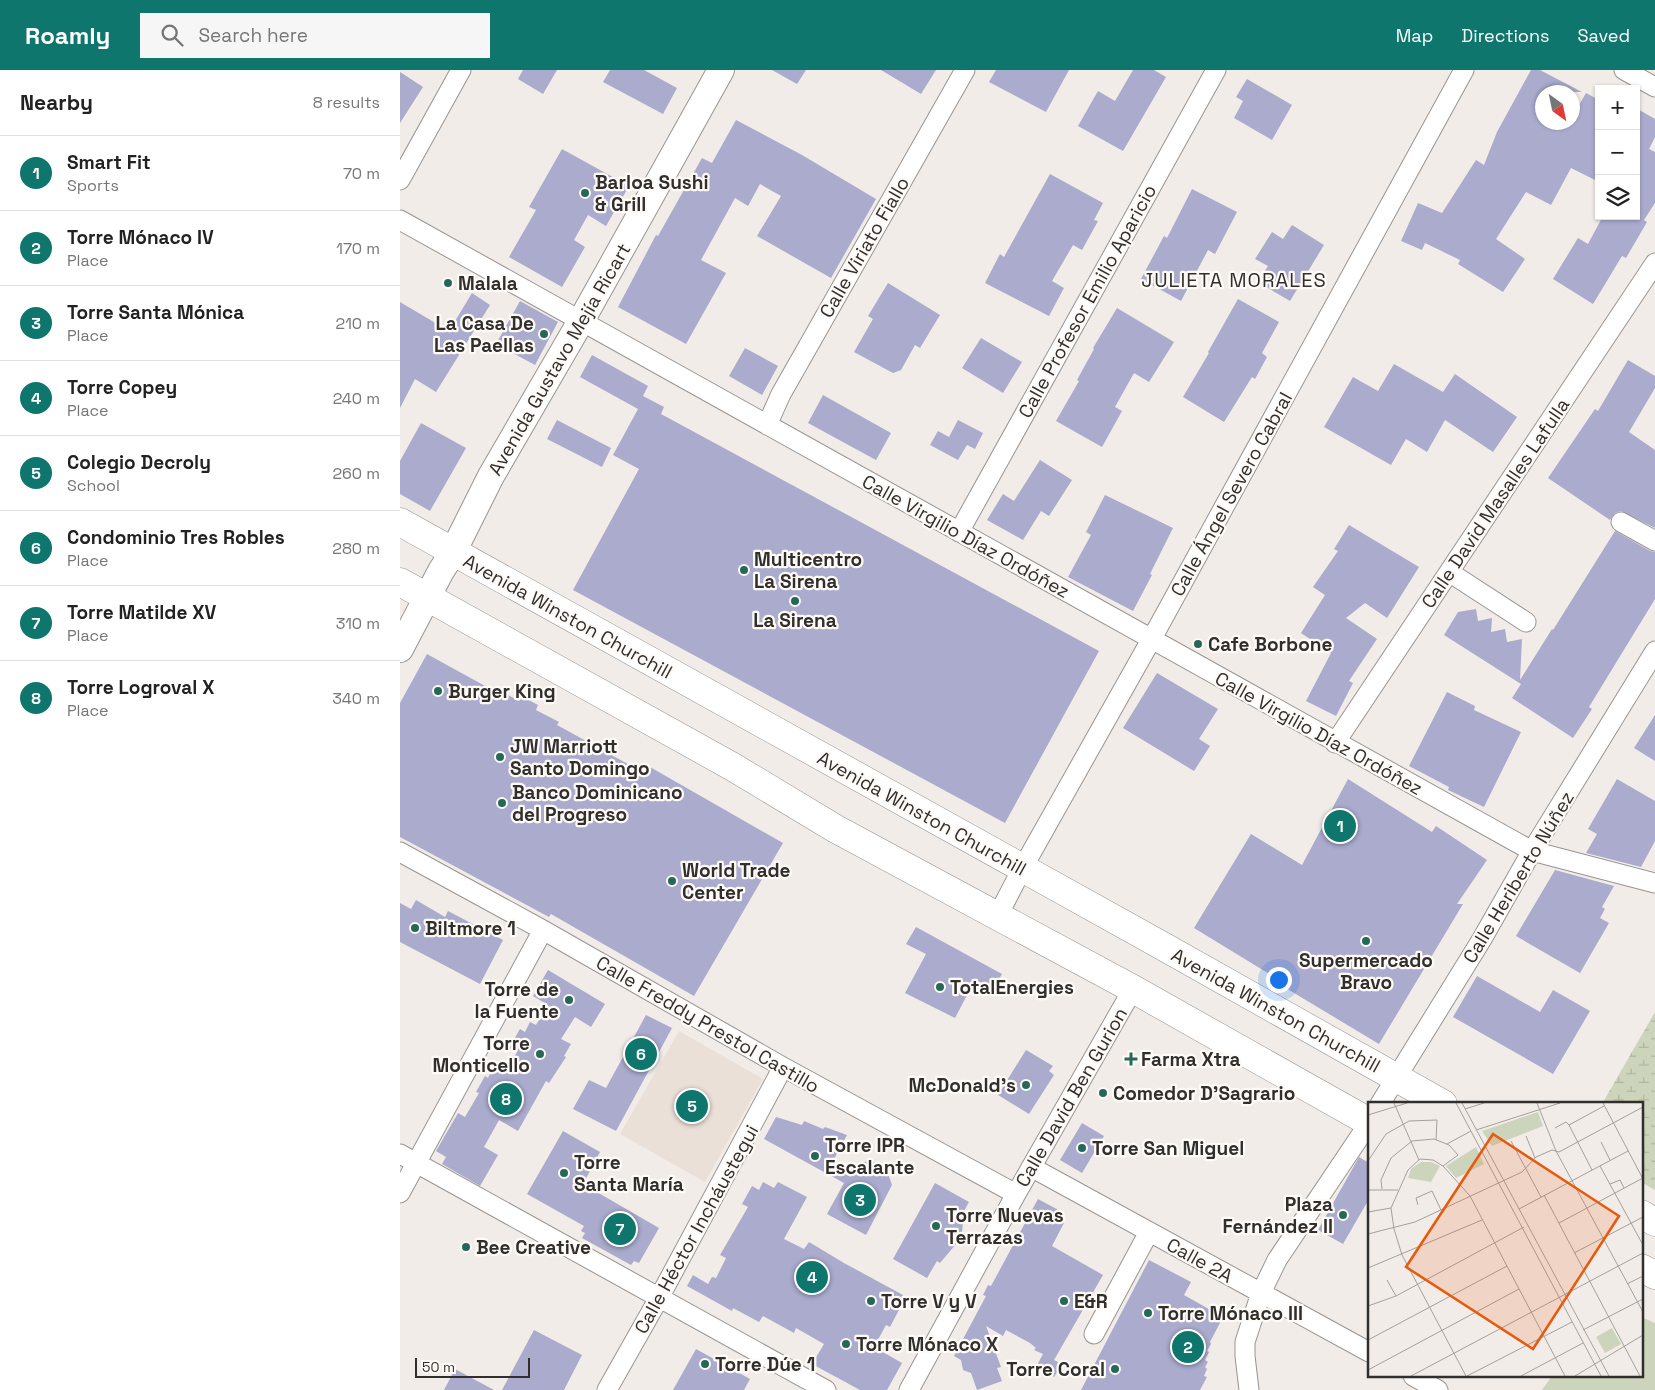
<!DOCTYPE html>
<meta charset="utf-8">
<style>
body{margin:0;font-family:"Space Grotesk",sans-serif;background:#f6f6f6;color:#222}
.controls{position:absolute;right:15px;top:15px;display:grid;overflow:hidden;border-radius:0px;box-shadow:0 1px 4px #0004}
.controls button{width:45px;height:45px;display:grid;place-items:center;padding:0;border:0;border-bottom:1px solid #e0e0e0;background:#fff;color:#222;font:25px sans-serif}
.compass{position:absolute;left:1135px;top:15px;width:45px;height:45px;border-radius:50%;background:#fff;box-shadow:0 1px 4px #0004;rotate:147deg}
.scale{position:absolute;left:15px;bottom:12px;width:115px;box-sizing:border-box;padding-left:5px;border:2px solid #312f2e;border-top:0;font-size:14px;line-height:18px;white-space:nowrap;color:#312f2e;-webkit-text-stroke:4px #fefaf6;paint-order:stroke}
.you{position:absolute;left:878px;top:909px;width:18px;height:18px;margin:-12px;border:4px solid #fff;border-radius:50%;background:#1a73e8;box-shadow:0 0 0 8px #1a73e833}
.badge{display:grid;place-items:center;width:32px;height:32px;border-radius:50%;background:#0f766e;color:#fff;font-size:16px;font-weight:700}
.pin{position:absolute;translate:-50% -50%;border:2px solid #fff;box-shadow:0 1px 5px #0006}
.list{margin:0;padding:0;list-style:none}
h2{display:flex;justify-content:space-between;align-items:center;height:65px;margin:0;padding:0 20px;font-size:21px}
h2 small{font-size:16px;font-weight:400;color:#767676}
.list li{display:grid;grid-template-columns:32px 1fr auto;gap:15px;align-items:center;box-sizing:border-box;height:75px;padding:0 20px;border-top:1px solid #e0e0e0}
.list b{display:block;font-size:19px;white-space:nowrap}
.list p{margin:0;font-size:16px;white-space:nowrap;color:#767676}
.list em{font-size:16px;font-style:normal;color:#767676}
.icon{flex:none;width:28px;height:28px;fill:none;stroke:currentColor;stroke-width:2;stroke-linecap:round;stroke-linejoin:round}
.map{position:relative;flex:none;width:1255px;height:1320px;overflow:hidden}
header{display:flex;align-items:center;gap:30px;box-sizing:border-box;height:70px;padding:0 25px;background:#0f766e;color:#fff}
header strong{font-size:24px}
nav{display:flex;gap:28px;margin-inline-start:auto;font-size:18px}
.search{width:350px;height:45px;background:#f6f6f6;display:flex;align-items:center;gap:12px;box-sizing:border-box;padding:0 18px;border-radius:0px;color:#767676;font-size:19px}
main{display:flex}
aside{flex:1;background:#fff}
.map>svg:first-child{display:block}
</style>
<header>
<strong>Roamly</strong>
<div class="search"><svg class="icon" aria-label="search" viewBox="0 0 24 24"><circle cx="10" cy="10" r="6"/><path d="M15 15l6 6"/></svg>Search here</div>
<nav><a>Map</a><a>Directions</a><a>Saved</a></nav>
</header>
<main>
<aside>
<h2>Nearby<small>8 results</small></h2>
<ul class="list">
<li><span class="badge">1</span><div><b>Smart Fit</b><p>Sports</p></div><em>70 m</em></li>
<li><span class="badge">2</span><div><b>Torre Mónaco IV</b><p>Place</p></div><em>170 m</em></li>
<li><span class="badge">3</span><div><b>Torre Santa Mónica</b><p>Place</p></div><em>210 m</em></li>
<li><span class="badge">4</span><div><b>Torre Copey</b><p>Place</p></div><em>240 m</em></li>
<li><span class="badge">5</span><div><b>Colegio Decroly</b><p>School</p></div><em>260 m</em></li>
<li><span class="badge">6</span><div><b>Condominio Tres Robles</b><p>Place</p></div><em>280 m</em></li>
<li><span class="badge">7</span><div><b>Torre Matilde XV</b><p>Place</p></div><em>310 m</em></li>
<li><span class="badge">8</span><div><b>Torre Logroval X</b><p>Place</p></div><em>340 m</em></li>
</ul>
</aside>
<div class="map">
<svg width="1255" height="1320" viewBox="0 0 1255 1320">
<defs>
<pattern id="wetland-marsh" width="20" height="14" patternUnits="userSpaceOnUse" patternTransform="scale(1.25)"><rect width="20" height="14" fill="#ccd4bb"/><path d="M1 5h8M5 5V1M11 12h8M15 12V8" fill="none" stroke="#b0b6a1"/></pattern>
</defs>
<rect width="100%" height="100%" fill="#f1ece8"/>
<path fill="#ebe0d7" d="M279 961 363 1009 305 1112 220 1064Z"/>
<path fill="url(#wetland-marsh)" d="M1255 942V1120L1241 1112V1034H1202Z"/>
<path fill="#ccd4bb" d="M1241 1247 1255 1253V1320H1142L1152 1306H1241Z"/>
<path fill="#aaabcd" d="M123 0H157L143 24 118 9Z
M210 0H244L277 18 263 44 203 12Z
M372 0H406L397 14Z
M481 0H536L521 24Z
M596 0H669L646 42 589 12Z
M733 0H754L766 7 723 81 678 56 698 21 715 31Z
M1131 0H1140L1182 22H1142V52H1172V47L1186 23 1199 30V112L1171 98 1151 135 1126 122 1096 169 1125 189 1103 222 1058 194 1060 190 1025 173 1022 180 1001 171 1018 133 1042 143 1076 90 1084 95 1097 62Z
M0 2 23 17 0 53Z
M847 9 892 35 872 70 834 48 843 31 836 27Z
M1236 38 1255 49V67L1249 79 1255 82V133L1244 150 1247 152 1226 188 1222 186 1193 234 1153 209 1178 168 1188 174 1203 146H1236Z
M336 50 402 85 476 129 431 208 357 166 381 126 360 114 348 136 335 128 301 190 326 203 286 274 218 237 256 165 258 166 302 88 312 93Z
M162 79 229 116 206 156 188 145 174 170 185 177 162 217 109 187 136 140 129 137Z
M650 104 703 133 694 150 698 151 682 180 673 175 652 211 664 218 649 246 585 213 600 184 604 187Z
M792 119 837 142 815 184 808 180 781 231 741 209 764 166 767 168Z
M892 155 924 175 890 231 858 212 868 196 855 189 872 162 883 169Z
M488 213 540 245 520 278 515 275 501 300 493 303 454 282 473 249 468 246Z
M72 223 90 235 36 322 15 309 0 338V232L49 261Z
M838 229 879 252 862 283 867 287 855 309 852 307 824 352 783 327 809 283 808 282Z
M120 231 158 252 135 295 96 274Z
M717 238 774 272 749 312 734 303 715 337 722 341 702 377 656 351 679 311 677 310 694 279 693 278Z
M581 268 622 292 603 323 562 298Z
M345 278 378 296 362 325 329 306Z
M192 285 248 316 243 326 264 337 261 344 699 581 605 753 173 520 239 399 213 385 238 339 180 307Z
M1228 290 1255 306V318L1229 362 1255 380V458L1221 441 1215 443 1210 450 1148 408 1195 339 1198 341Z
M994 294 1043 322 1055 304 1117 347 1093 382 1045 350 1027 382 1006 369 991 395 924 357 953 307 978 321Z
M423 325 491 363 476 390 408 353Z
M157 350 211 378 202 397 147 369Z
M558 350 583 363 575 379 567 375 558 390 530 375 538 361 549 367Z
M21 353 66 378 30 441 0 424V391Z
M640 390 672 410 649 446 641 441 623 470 587 450 603 424 614 431Z
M705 425 773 458 750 504 752 505 733 541 668 507 691 465 686 462Z
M949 455 1019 497 987 548 965 533 946 548 977 569 949 611 953 613 936 646 906 631 931 583 901 563 925 525 913 517 938 481 934 479Z
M1215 461 1250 481 1255 482V529L1189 637 1192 639 1173 668 1112 628 1121 614 1044 565 1058 542 1076 539 1078 551 1092 548 1091 562 1105 559 1107 572 1122 569 1120 610 1152 559 1153 560Z
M27 584 96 622 97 619 119 631 121 626 138 635 136 640 159 652 157 655 246 704 250 697 383 773 294 926 151 844 149 847 0 767V633Z
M757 603 818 639 799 669 810 676 794 701 723 658Z
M1047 622 1075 636 1074 640 1121 662 1084 737 1048 720 1049 717 1009 696Z
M1255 645V691L1234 678Z
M948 709 1032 762 1036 756 1087 790 1057 834H1063L979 974 869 908 871 905 794 858 851 764 902 795Z
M1217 709 1255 731V771L1241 797 1186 783 1197 764 1188 759Z
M1155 800 1214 816 1202 837 1205 839 1200 848 1209 853 1180 903 1116 866Z
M16 830 45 847 48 841 103 870 80 914 0 872V833L11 839Z
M516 857 602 904 593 920 575 910 555 948 505 923 526 884 506 874Z
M148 900 205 934 191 957 175 947 161 969 171 974 164 986 166 987 149 1013 146 1011 118 1061 99 1050 84 1077 98 1085 80 1116 42 1094 46 1087 36 1081 58 1043 65 1047 79 1023 76 1022 85 1006 88 1008 93 997 105 1004 117 982 109 978 120 959 125 962 130 952 136 955 148 935 133 926Z
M1077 906 1140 942 1153 920 1190 941 1153 1004 1053 947Z
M246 945 272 958 216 1061 173 1039 189 1010 206 1018Z
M626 980 653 996 649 1001 654 1005 629 1044 598 1025Z
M376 1047 402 1055 404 1051 423 1059 425 1057 447 1065 427 1102 468 1091 477 1093 487 1101 492 1115 466 1165 427 1144 444 1113 364 1069Z
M682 1053 704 1066 682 1103 660 1090Z
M163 1061 200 1082 183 1114 259 1158 239 1193 234 1191 231 1195 182 1168 185 1163 181 1161 184 1156 127 1124Z
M959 1087 969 1093V1129L943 1174 918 1160Z
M363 1112 374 1118 378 1112 407 1127 384 1169 404 1179 409 1172 444 1193 503 1225 497 1236 500 1238 490 1257 486 1255 474 1277 502 1293 487 1320H460L412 1294 424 1274 396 1258 394 1263 363 1246 359 1252 333 1238 332 1241 287 1216 293 1205 308 1214 312 1207 316 1208 326 1188 320 1185 348 1137 342 1134 352 1116 359 1120Z
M535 1113 569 1132 564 1141 562 1162 556 1174 540 1193 537 1191 527 1208 493 1189Z
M638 1129 664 1143 660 1151 664 1153 652 1176 703 1205 654 1290 662 1294 654 1307 636 1297 643 1284 634 1280 636 1278 630 1273 606 1260 603 1266 586 1256 601 1297 597 1298 602 1311 577 1320 571 1303 563 1300 561 1290 554 1286 586 1226 583 1225 588 1215 591 1216Z
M749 1190 791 1212 784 1225 823 1247 810 1272 811 1274 807 1281 809 1282 805 1290 808 1292 805 1297 807 1299 804 1306 807 1307 800 1320H681Z
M134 1260 182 1285 164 1320H102Z
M296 1279 350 1309 344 1320H273Z
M55 1299 94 1320H44Z"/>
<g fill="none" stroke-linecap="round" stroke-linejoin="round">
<defs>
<path id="street" d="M1224 0 1255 17
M0 110 61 0
M0 150 1132 781 1255 813
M367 355 381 324 565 0
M1221 452 1255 471
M559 462 816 0
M1049 502 1126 552
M935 673 1255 193
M0 782 143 860 383 997 616 1124
M597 847 622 799 751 570 1064 0
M980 1034 1082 869 1132 781 1255 581
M0 1084 426 1320
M631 1097 969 1282
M0 1123 143 860
M694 1264 749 1162
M1013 1306 1038 1320
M207 1320 259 1228 383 997
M509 1320 616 1124 733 919
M849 1320 845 1286V1272L861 1223 877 1190 969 1053"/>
<path id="secondary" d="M0 579 41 501 53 482 91 406 181 251 321 0"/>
<path id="primary" d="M0 452 759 874 1043 1034
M0 512 333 697 436 759 733 919 969 1052
M1241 1144 1255 1152
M1241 1198 1255 1205"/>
</defs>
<use href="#street" stroke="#999491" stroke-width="21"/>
<use href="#secondary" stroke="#999491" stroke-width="28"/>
<use href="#primary" stroke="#999491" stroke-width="29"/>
<use href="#street" stroke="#fff" stroke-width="19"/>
<use href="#secondary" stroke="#fff" stroke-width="26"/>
<use href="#primary" stroke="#fff" stroke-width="28"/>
</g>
<g fill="#266858" stroke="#fefaf6" stroke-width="2">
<circle cx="185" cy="123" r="5"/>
<circle cx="48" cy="213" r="5"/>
<circle cx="144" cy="264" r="5"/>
<circle cx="344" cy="500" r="5"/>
<circle cx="395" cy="531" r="5"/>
<circle cx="798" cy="574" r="5"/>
<circle cx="38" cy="621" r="5"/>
<circle cx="100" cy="687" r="5"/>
<circle cx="102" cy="733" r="5"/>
<circle cx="272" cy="811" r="5"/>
<circle cx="15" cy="858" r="5"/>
<circle cx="966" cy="871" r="5"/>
<circle cx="540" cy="917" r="5"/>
<circle cx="169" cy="930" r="5"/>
<circle cx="140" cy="984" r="5"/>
<path d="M728.5 981.5h5v5h5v5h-5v5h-5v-5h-5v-5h5z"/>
<circle cx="626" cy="1015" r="5"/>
<circle cx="703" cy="1023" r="5"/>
<circle cx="682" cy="1078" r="5"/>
<circle cx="415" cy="1086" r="5"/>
<circle cx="164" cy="1103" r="5"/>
<circle cx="943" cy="1145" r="5"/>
<circle cx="536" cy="1156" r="5"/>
<circle cx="66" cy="1177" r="5"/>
<circle cx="471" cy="1231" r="5"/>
<circle cx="664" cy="1231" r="5"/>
<circle cx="748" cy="1243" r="5"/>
<circle cx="446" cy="1274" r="5"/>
<circle cx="305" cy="1294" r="5"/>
<circle cx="715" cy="1299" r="5"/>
</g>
<g text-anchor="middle" stroke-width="4.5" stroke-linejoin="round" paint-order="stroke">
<g font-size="19" font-weight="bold" fill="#312f2e" stroke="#fefaf6" text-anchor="start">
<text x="195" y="119">Barloa Sushi<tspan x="195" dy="22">&amp; Grill</tspan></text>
<text x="58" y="220">Malala</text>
<text x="134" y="260" text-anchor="end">La Casa De<tspan x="134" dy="22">Las Paellas</tspan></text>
<text x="354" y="496">Multicentro<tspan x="354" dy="22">La Sirena</tspan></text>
<text x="395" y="557" text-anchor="middle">La Sirena</text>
<text x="808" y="581">Cafe Borbone</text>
<text x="48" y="628">Burger King</text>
<text x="110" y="683">JW Marriott<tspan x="110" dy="22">Santo Domingo</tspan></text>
<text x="112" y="729">Banco Dominicano<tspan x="112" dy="22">del Progreso</tspan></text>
<text x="282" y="807">World Trade<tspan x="282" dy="22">Center</tspan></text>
<text x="25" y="865">Biltmore 1</text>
<text x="966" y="897" text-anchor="middle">Supermercado<tspan x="966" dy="22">Bravo</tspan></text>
<text x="550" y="924">TotalEnergies</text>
<text x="159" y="926" text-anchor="end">Torre de<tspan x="159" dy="22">la Fuente</tspan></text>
<text x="130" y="980" text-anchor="end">Torre<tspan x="130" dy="22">Monticello</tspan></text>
<text x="741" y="996">Farma Xtra</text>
<text x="616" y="1022" text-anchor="end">McDonald's</text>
<text x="713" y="1030">Comedor D'Sagrario</text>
<text x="425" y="1082">Torre IPR<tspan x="425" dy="22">Escalante</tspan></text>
<text x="692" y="1085">Torre San Miguel</text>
<text x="174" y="1099">Torre<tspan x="174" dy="22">Santa María</tspan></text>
<text x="933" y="1141" text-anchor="end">Plaza<tspan x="933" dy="22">Fernández II</tspan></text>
<text x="546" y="1152">Torre Nuevas<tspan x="546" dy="22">Terrazas</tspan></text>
<text x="76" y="1184">Bee Creative</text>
<text x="481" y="1238">Torre V y V</text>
<text x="674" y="1238">E&amp;R</text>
<text x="758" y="1250">Torre Mónaco III</text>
<text x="456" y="1281">Torre Mónaco X</text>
<text x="315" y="1301">Torre Dúe 1</text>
<text x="705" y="1306" text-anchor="end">Torre Coral</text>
</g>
<g font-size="19" fill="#312f2e" stroke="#fefaf6">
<text transform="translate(464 177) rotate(-60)" y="7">Calle Viriato Fiallo</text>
<text transform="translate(687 231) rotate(-61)" y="7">Calle Profesor Emilio Aparicio</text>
<text transform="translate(159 289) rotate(-60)" y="7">Avenida Gustavo Mejía Ricart</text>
<text transform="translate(831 424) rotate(-61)" y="7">Calle Ángel Severo Cabral</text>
<text transform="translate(1095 433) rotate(-56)" y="7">Calle David Masalles Lafulla</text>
<text transform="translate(566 466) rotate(29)" y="7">Calle Virgilio Díaz Ordóñez</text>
<text transform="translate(168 546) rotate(29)" y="7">Avenida Winston Churchill</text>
<text transform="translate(919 663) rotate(29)" y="7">Calle Virgilio Díaz Ordóñez</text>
<text transform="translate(522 743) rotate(29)" y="7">Avenida Winston Churchill</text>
<text transform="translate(1118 807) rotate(-59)" y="7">Calle Heriberto Núñez</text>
<text transform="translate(876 940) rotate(29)" y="7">Avenida Winston Churchill</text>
<text transform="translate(308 954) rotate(30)" y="7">Calle Freddy Prestol Castillo</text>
<text transform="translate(671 1027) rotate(-60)" y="7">Calle David Ben Gurion</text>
<text transform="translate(296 1159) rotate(-61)" y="7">Calle Héctor Incháustegui</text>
<text transform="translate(800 1190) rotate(29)" y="7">Calle 2A</text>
</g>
<g font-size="20" letter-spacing="1" fill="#312f2e" stroke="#fefaf6">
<text x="834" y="217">JULIETA MORALES</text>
</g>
</g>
<g transform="translate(968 1032)">
<rect width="275" height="275" fill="#f1ece8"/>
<path d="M108 45 116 62 88 76 78 64ZM53 60H63L72 64 63 80 40 76 43 67Z" fill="#ccd4bb"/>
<path d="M170 10 175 24 124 44 114 29ZM244 226 253 242 237 251 228 235Z" fill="#ccd4bb"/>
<path fill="none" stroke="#a4a09e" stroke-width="1" d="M26 1 51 58M88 1 233 274M94 1 241 274M169 1 188 49 275 210M235 1 275 77M97 7 116 1M0 13 39 1M201 23 224 68M201 23 236 4M187 26 198 20 201 23M108 28 192 1M158 34 167 56M143 39 173 95M233 40 242 58M79 42 103 29M0 59 18 32 41 19 69 18 68 38M232 64 275 143M242 82 252 78 256 86M14 87 13 78 23 56 44 39 66 37 81 43 90 53 75 64M0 88H30M176 93 272 274M50 103 48 96 64 89 73 108M151 107 260 49M0 110 23 106M191 121 275 76M0 132 47 120 154 70 168 55 184 48 191 50 275 5M206 151 275 115M0 166 114 118M19 178 28 194M259 182 275 174M0 204 28 194 156 125M215 228 275 197M0 238 139 164M0 268 151 187M43 274 275 151M98 274 34 153 26 127 23 106 40 68 52 57 65 58 75 64 102 94 197 274M99 274 204 220M153 274 215 241M207 274 275 233"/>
<path fill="#e8590c" fill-opacity="0.15" stroke="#e8590c" stroke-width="2.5" d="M125 32 251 114 165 247 38 165Z"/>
<rect width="275" height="275" fill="none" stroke="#312f2e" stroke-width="2.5"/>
</g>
</svg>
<div class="controls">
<button>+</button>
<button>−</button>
<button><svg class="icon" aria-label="layers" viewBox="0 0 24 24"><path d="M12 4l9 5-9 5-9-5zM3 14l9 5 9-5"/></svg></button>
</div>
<svg class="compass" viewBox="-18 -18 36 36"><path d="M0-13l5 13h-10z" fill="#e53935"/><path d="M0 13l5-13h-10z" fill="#767676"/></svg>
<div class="scale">50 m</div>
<div class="you"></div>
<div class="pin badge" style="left:940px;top:756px">1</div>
<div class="pin badge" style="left:788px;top:1277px">2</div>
<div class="pin badge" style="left:460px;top:1130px">3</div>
<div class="pin badge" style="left:412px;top:1207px">4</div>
<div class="pin badge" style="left:292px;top:1036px">5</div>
<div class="pin badge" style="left:241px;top:984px">6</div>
<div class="pin badge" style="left:220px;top:1159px">7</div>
<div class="pin badge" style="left:106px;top:1029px">8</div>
</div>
</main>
